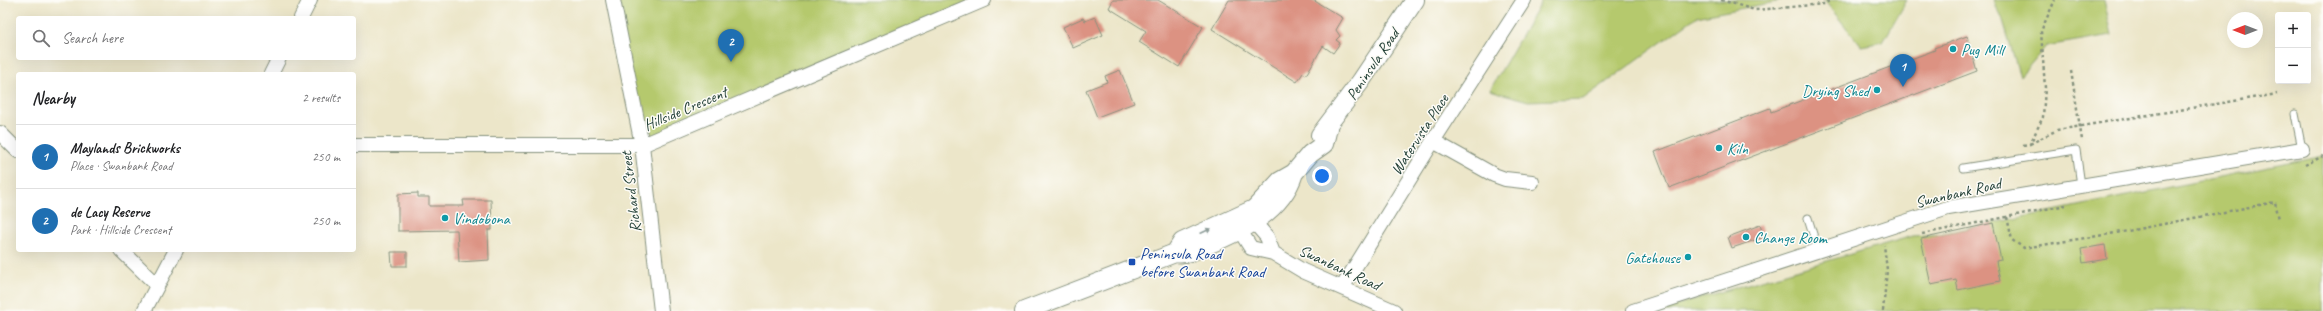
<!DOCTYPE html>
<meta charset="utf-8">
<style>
body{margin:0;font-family:Caveat,sans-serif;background:#f2f2f2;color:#202124}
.controls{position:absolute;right:12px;top:12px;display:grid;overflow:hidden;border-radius:4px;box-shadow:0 4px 16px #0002}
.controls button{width:36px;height:36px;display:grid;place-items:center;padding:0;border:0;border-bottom:1px solid #e0e0e0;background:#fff;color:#202124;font:20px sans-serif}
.compass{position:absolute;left:2227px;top:12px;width:36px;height:36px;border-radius:50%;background:#fff;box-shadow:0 4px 16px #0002;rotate:270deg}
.you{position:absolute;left:1322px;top:176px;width:14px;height:14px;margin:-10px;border:3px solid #fff;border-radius:50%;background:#1a73e8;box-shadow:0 0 0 6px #1a73e833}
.badge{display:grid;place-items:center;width:26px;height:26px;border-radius:50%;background:#1f6fb2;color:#fff;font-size:13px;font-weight:700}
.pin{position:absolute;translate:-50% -33px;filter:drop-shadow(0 1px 2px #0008)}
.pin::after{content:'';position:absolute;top:21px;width:14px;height:12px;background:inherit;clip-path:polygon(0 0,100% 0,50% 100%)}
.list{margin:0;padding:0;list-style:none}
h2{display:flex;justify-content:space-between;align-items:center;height:52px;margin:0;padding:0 16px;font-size:17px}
h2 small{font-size:13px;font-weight:400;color:#757577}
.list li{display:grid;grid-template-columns:26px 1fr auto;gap:12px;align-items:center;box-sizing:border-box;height:64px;padding:0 16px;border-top:1px solid #e0e0e0}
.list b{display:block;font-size:15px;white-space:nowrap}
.list p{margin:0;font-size:13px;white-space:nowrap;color:#757577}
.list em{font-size:13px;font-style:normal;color:#757577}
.icon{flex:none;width:22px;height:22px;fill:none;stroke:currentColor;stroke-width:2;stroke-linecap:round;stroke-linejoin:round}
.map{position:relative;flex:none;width:2323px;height:311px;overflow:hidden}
.search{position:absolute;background:#fff;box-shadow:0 4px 16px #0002;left:16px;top:16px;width:340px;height:44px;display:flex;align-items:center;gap:10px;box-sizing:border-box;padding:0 14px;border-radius:4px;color:#757577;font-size:15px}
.panel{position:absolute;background:#fff;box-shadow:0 4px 16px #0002;left:16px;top:72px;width:340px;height:180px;border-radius:4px}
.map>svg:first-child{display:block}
</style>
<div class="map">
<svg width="2323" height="311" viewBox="0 0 2323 311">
<rect width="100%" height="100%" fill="#fdfcf7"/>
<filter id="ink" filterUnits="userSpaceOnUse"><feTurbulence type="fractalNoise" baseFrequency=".025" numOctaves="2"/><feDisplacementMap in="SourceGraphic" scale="8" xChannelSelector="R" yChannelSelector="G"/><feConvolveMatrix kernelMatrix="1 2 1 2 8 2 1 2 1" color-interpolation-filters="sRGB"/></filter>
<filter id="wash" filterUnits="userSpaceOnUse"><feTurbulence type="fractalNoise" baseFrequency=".012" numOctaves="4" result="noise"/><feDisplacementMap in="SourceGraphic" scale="16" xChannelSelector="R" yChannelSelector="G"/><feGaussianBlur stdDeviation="0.9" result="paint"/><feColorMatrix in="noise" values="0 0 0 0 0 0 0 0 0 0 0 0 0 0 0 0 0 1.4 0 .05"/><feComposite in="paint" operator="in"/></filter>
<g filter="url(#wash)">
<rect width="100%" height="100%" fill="#ece6c9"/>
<path fill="#b5c96d" stroke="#6a8350" d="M613 0H984L642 145Z
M1542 0H1786L1696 17 1583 99 1528 101 1490 90Z
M1824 0H1907L1883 42 1861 46Z
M1993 0H2104L2112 35 2046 46 2020 77 2002 17Z
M2323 156V311H1655L1913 236 1940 234Z"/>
<g id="blocks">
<path fill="#dc9282" d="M1113 0H1158L1203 27 1179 67 1139 42 1146 31 1109 8Z
M1229 0H1313L1343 18 1336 30 1340 36 1336 40 1340 43 1333 53 1323 46 1306 75 1303 73 1297 82 1212 29Z
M1095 17 1103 35 1073 48 1063 27 1083 18 1085 21Z
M1967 36 1977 71 1669 188 1655 152 1770 108 1771 112 1935 50 1934 48Z
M1120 70 1134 103 1097 117 1086 90 1107 82 1105 76Z
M418 193V197H429V206H464L463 200H491L492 230H488L489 260 459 262 457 230 398 231V194Z
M1993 223 2001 260 1996 261 2000 281 1958 290 1956 280 1931 285 1921 239Z
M1760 225 1764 237 1732 248 1728 237Z
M2105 245 2107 259 2083 263 2081 249Z
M391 252H407V266H392Z"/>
</g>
</g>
<g filter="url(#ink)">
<use href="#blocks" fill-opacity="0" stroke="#86927e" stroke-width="1"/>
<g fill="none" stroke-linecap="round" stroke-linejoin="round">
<defs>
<path id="service" d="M2295 114 2302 149
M1963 168 2076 150 2081 185
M1808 218 1818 250"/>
<path id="minor" d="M613 0 642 145 661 311
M301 18 310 0
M271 74 279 58
M0 133 18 151
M1433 141 1494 175 1505 179 1532 182
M354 145H642L984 0
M1247 214 1267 237 1273 253
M1235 223 1251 248 1273 253 1303 271 1394 311
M121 250 157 285
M1342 288 1433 141 1524 0
M144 311 176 250
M1633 311 1948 208 2302 149"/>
<path id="tertiary" d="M1320 135 1361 81 1415 0
M1175 253 1182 242 1254 209 1280 181 1294 173 1310 154 1324 144 1328 128
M1024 311 1175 253C1187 255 1196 250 1207 245 1243 231 1282 211 1294 173"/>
</defs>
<use href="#service" stroke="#86927e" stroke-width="9"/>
<use href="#minor" stroke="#86927e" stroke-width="16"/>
<use href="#tertiary" stroke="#86927e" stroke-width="20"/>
<path stroke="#86927e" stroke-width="2.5" stroke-dasharray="3 3" stroke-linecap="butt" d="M1721 0 1755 10 1825 4 1830 0
M2071 71 2082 140
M2030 144 2057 130 2277 94
M2023 145 2030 144 2043 117 2045 88 2041 31 2055 0
M2305 165 2323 156
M2007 217 2012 240 2024 248 2128 231 2275 202 2279 219
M1922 234 2066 205
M1883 311 1887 270 1884 245"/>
<use href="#service" stroke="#fff" stroke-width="7"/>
<use href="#minor" stroke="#fff" stroke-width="14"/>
<use href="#tertiary" stroke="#fff" stroke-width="18"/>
</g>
<defs><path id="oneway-solid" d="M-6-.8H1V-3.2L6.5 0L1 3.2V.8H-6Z"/></defs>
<use fill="#8f9e9a" href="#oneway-solid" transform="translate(1206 231) rotate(-24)"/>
</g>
<g fill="#0f9aa8" stroke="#fdfcf7" stroke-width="1.5">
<circle cx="1953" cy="49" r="4"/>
<circle cx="1877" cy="90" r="4"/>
<circle cx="1719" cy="148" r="4"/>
<circle cx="445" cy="218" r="4"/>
<circle cx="1746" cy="237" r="4"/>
<circle cx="1688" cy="257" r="4"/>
</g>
<rect fill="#1a4fb4" stroke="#fdfcf7" stroke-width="1.5" x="1128" y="258" width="8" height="8" rx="2"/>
<g text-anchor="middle" stroke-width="3" stroke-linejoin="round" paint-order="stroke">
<g font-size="16" fill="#0d838f" stroke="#fdfcf7" text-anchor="start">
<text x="1961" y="55">Pug Mill</text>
<text x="1869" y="96" text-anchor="end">Drying Shed</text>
<text x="1727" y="154">Kiln</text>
<text x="453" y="224">Vindobona</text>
<text x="1754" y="243">Change Room</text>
<text x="1680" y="263" text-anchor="end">Gatehouse</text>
</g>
<g font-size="16" fill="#1f3d34" stroke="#fdfcf7">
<text transform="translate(1372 64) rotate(-56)" y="6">Peninsula Road</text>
<text transform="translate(685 108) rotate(-23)" y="6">Hillside Crescent</text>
<text transform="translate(1419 134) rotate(-57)" y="6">Watervista Place</text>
<text transform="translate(630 192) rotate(-97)" y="6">Richard Street</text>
<text transform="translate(1958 192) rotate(-13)" y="6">Swanbank Road</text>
<text transform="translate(1340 267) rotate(25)" y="6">Swanbank Road</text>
</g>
<g font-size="16" fill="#164399" stroke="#fdfcf7" text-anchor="start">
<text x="1140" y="259">Peninsula Road<tspan x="1140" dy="18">before Swanbank Road</tspan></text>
</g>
</g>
</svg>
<div class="controls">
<button>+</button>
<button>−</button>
</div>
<svg class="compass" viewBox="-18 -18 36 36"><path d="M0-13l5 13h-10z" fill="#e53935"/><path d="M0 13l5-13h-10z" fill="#757577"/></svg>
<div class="you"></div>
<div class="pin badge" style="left:1903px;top:87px">1</div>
<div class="pin badge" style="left:731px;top:62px">2</div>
<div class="search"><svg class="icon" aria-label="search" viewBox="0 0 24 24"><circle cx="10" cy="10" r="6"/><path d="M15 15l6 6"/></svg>Search here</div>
<section class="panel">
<h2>Nearby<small>2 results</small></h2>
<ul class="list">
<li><span class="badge">1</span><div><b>Maylands Brickworks</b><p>Place · Swanbank Road</p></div><em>250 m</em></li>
<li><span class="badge">2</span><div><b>de Lacy Reserve</b><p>Park · Hillside Crescent</p></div><em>250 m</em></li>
</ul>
</section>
</div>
